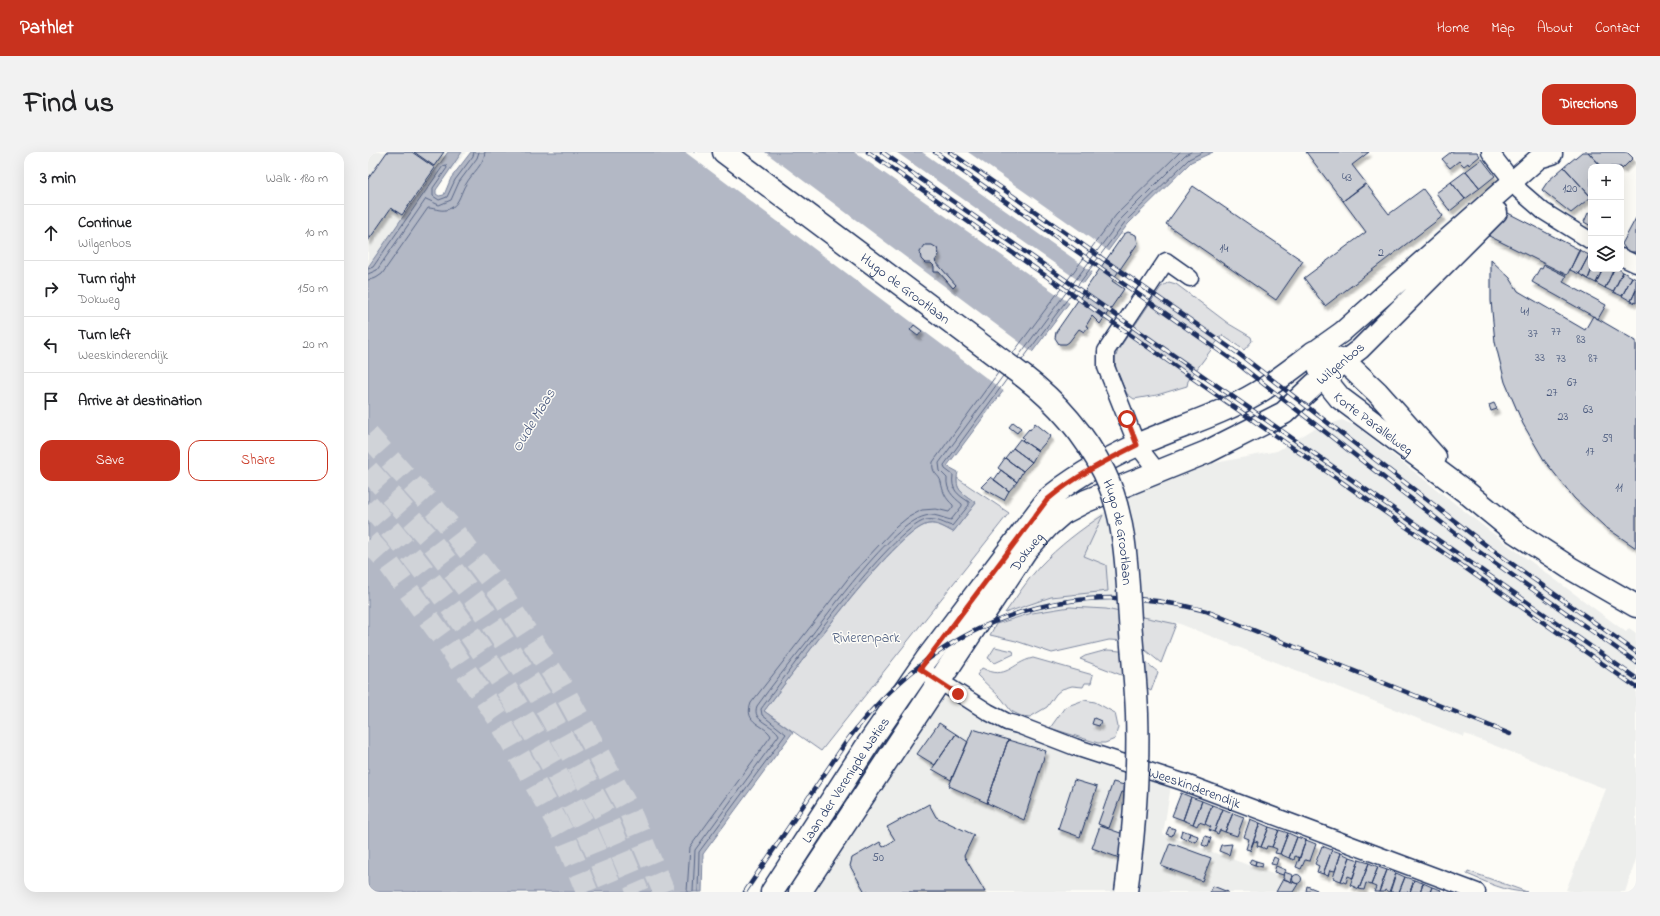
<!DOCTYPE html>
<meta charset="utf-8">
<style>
body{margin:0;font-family:"Indie Flower",sans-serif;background:#f2f2f2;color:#202124}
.controls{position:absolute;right:12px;top:12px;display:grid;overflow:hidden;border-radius:8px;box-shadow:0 4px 16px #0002}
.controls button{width:36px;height:36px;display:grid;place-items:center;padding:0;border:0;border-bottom:1px solid #e0e0e0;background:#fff;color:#202124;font:20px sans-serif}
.stop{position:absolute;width:12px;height:12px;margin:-9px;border:3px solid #c8321e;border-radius:50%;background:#fff}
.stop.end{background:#c8321e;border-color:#fff;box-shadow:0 1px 4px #0008}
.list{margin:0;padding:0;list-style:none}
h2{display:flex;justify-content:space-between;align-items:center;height:52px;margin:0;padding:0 16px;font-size:17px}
h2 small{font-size:13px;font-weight:400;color:#757577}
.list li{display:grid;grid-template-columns:26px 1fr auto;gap:12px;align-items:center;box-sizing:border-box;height:56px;padding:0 16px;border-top:1px solid #e0e0e0}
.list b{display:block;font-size:15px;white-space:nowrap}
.list p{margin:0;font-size:13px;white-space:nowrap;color:#757577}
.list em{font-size:13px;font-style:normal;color:#757577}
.actions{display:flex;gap:8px;padding:12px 16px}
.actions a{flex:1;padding:9px 0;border:1px solid #c8321e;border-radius:12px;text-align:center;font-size:14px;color:#c8321e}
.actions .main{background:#c8321e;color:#fff}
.icon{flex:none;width:22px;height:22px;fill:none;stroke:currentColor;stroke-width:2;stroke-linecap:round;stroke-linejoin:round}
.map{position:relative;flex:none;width:1268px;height:740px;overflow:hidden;border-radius:12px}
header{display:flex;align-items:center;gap:24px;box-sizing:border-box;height:56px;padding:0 20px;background:#c8321e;color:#fff}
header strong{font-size:19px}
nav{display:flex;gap:22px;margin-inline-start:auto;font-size:14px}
.intro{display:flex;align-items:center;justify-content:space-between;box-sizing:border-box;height:96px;padding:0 24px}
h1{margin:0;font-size:28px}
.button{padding:10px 18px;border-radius:12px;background:#c8321e;color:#fff;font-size:14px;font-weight:700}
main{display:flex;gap:24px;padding:0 24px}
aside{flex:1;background:#fff;border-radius:12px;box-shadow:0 4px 16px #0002}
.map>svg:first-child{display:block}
</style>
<header>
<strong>Pathlet</strong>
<nav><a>Home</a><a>Map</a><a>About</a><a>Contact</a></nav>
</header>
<div class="intro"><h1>Find us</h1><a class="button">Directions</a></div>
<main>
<aside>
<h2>3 min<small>Walk · 180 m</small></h2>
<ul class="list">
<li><svg class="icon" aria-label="ahead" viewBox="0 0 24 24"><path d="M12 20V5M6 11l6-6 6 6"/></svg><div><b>Continue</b><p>Wilgenbos</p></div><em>10 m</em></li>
<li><svg class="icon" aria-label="right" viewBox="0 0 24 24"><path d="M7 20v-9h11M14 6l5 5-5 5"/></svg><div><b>Turn right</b><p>Dokweg</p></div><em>150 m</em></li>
<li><svg class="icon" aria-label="left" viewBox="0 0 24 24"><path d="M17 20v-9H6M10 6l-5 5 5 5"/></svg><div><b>Turn left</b><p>Weeskinderendijk</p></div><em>20 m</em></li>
<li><svg class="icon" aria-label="arrive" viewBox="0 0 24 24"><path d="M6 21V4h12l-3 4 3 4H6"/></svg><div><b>Arrive at destination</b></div></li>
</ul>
<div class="actions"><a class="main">Save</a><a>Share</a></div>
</aside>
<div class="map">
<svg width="1268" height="740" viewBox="0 0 1268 740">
<defs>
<filter id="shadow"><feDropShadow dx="2.5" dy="4.5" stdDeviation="1" flood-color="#0004"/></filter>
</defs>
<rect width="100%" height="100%" fill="#fdfcf7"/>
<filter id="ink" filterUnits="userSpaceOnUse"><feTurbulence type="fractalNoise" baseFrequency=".025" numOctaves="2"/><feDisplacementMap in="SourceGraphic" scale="8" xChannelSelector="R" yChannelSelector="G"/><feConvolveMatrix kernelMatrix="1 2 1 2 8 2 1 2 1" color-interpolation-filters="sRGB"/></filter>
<g filter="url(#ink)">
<path fill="#edeeec" d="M0 0H98L0 122Z
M974 268 988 274 1123 380 1258 480 1261 476 1268 481V707L1257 740H1205L1198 738 1238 637 1097 582 1096 585 807 470 803 480 669 469 658 434 695 393 730 364 766 341 798 327 804 328 842 312 909 299 944 278Z
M570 544 624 570 804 628 795 682 935 733 938 740H445Z"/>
<path fill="#e0e1e3" stroke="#7e88a0" d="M801 130 808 132 861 172 883 185 884 189 876 198 854 183 820 229 819 234 789 243 766 247 759 242 748 218 747 207 750 198 793 135Z
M589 326 641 361 453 599 396 559C422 526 527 379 560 372 570 371 577 376 585 380L608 351C599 344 587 339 589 326Z
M735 363 716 404 738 413 740 439 683 445 637 461C648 446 659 428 672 414 691 394 712 378 735 363Z
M702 455 738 457 808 472 793 511 777 498 762 489 741 488 684 501 648 489 622 483 628 472 664 461Z
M627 495 645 499 646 502 627 511 620 506Z
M739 498C765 499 770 504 790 520L783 539 761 526 712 507 717 504Z
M665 506 725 523 723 531H717L715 535 704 534 694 537 688 542 679 555 662 565 653 564 643 559 634 547 609 523 614 516C639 529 643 511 665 506Z
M716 548 727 550 747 561 750 575 747 587 737 591H730L682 576 697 555Z
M1100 719 1159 740C1138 740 1118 730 1099 722Z"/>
<path fill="#b3b8c5" stroke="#76819c" d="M80 0H94L68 38V42L71 44 76 43 83 26 103 0H845L823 10 760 72 579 314 590 320C586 339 594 340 608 351L585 380C577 376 569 370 560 372 526 379 422 526 396 559L425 580 335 702 334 740H0V115Z"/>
<path fill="#fdfcf7" d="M317 0H397L666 201 637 240Z
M486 0H528L717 133 703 152Z
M554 0H600L742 100 726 121Z"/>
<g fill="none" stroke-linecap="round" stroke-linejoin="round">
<path stroke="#586687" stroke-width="1" d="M0 117 5 115 75 14 78 13 79 16 65 36V44L71 48 79 45 87 28 105 4 106 0
M0 122 9 118 58 47 71 53 83 48 91 30 109 6 111 0
M0 128 8 126 14 122 60 56C68 56 74 61 83 56 92 51 93 39 98 32 104 21 116 13 117 0
M645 201 748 63 812 0
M650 205 753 67 817 3 823 0
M654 208 757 70 821 7 835 0
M319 740 322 695 403 584C397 572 375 572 383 551L482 424 528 375 539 366 554 358 568 357 581 360 585 355V353C577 346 575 340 573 330 571 322 563 322 565 310L630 221
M325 740 327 698 411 583C406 572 383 570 389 554 404 533 421 512 437 492 459 463 524 372 557 364 566 361 574 366 583 368L594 354V352C584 344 578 338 579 326L572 319 571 311 635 224
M330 740 331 700 418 582 394 563 393 557C418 523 524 376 558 368 569 366 576 372 584 374L601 353V350C589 342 583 338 585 323L577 317 576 313 639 227"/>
</g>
<path fill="#c9ccd3" stroke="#1b2f5e" filter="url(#shadow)" d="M19 0H44L67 16 34 63 23 56 0 89V27Z
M46 0H76L66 14Z
M938 0H1001L984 13 998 31 975 49Z
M1083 0H1109L1112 4 1101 13 1100 11 1096 14 1091 9 1082 16 1074 7Z
M1214 0H1220L1234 15H1223V45L1196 15Z
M1220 0H1259L1265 6 1254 17 1253 15H1234Z
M1114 7 1127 24 1112 36 1098 19Z
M1196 15 1223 45 1203 61 1174 38 1180 29Z
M1098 19 1112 36 1097 47 1083 30Z
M1083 30 1097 47 1082 59 1068 41Z
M998 32 1021 62 1055 37 1075 64 957 154 936 126 998 80 975 49Z
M825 34 935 109 908 148 798 72Z
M1140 61 1212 98 1199 123 1119 83Z
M1220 61 1223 63V74L1216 70Z
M1268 66V100H1263L1258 98 1254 92Z
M760 80 768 83 770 91 744 129 756 137 732 172 724 164 718 174 720 175 716 180 711 177 701 190 698 192H691L687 186 688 180 756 82Z
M557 93H564L569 96 571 103 567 109 588 133 585 136 571 120H566V114L563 111H557L553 107 552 100Z
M1211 98 1221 103 1211 122 1202 118Z
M1221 103 1223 104V117H1224L1220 127 1211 122Z
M1123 108 1142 126 1150 139 1217 178 1225 164 1268 189V396L1236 374 1206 346 1176 308 1155 272 1137 230 1127 190 1123 149Z
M1176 113 1198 124 1195 130 1238 153 1230 167 1164 130 1172 116 1174 117Z
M1224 117H1235L1228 131 1220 127Z
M1235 117H1246L1237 136 1228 131Z
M1246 117H1251L1255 120 1245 140 1237 136Z
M1255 120 1264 125 1254 144 1245 140Z
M1264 125 1268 127V138L1263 149 1254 144Z
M1268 138V151L1263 149Z
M546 173 554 179 550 184 542 178Z
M1126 251 1129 257 1123 259 1121 253Z
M645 270 653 276 649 281 641 275Z
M667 271 683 284 670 299 654 288 656 286 654 285 661 277 662 278Z
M652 287 670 299 664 310 645 296Z
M645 296 664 310 655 319 637 306Z
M637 306 655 319 649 330 630 316Z
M633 318 649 330 641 339 626 328Z
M623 325 641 339 636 348 613 335Z
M726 566 733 569 731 574 724 572Z
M571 571 588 582 567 613 549 602Z
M605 577 640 588 619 651 581 634Z
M588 582 600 590 583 628 564 617Z
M640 588 678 599 656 668 619 651Z
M706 628 729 635 712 685 690 677Z
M745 630 760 634 758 641 754 640 741 676 730 672Z
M813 641 823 645 815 668 804 664Z
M823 645 834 649 825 672 815 668Z
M834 649 844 653 837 672 831 670 829 674 825 672Z
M561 652 568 665 606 683 596 704 617 740H497L482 714 484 706 512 690 515 695 527 688 519 675Z
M844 653 855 657 846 680 841 678 843 675 837 672Z
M855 657 865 661 857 680 852 678 850 682 846 680Z
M865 661 876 665 869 684 857 680Z
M882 667 892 671 882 698 878 697 881 687 876 685Z
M892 671 901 675 893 695 889 694 890 690 886 689 882 699Z
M732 674 773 688 765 711 724 696Z
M801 675 807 677 804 684 798 682Z
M901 675 911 678 904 695 899 694 898 697 893 695Z
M814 678 822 681 819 688 812 685Z
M911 678 920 681 912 702 907 701 909 697 904 695Z
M822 681 830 684 828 690 820 687Z
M920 681 929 685 921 706 912 702Z
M837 684 843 686 840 695 834 693Z
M929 685 938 688 931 709 932 706 927 704 926 708 921 706Z
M938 688 948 692 942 709 937 708 933 717 928 715Z
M802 691 843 706 834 729 793 714Z
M864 692 861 703 851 699 853 693Z
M954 694 964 698 955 722 949 720 951 714 947 712Z
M964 698 973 701 967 719 962 718 960 724 955 722Z
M973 701 982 705 973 729 965 726Z
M906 705 910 707 908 713 903 712Z
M982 705 991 708 985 726 980 724 978 731 973 729Z
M883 707 888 709 887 713 881 711Z
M991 708 1001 711 991 737 982 733Z
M888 709 895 711 894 715 887 713Z
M1001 711 1010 715 1003 733 998 731 996 738 991 737Z
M908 714 918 718 915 723 906 720Z
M1010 715 1019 718 1011 740H1006L1008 735 1003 733Z
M1019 718 1028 721 1021 740 1017 738 1016 740H1011Z
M916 720 925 723 923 730 915 726Z
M1028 721 1037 725 1031 740H1022Z
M924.5 727a4.5 4.5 0 1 1 9 0a4.5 4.5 0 1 1-9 0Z
M1037 725 1046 728 1042 740H1031Z
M915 727 930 732 925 740H908Z
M1046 728 1055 731 1052 740H1042Z
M1055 731 1064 735 1062 740H1052Z
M845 734 860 740H842Z
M939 734 949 738V740L938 739Z
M1064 735 1073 738 1072 740H1062Z"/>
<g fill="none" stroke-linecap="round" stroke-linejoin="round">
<path stroke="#d0d3d8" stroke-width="22" stroke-dasharray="22 11" stroke-linecap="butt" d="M0 283 80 372 135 444 194 535 262 660 296 740
M0 318 59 384 116 459 172 545 239 667 270 740
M0 352C86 449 157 558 216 673 227 694 235 718 245 740
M0 388 18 408 78 490 130 566 195 681 219 740"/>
<defs>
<g id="minor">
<path d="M1122 0 1152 39 1175 59 1223 89"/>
<path d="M1253 105 1268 112"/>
<path d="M789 319 769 293 738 215V199L798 109 822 126"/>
<path id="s1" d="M562 523 620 560 639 570 650 573 707 595 815 630 1109 740"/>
</g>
<path id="tertiary" d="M946 200 974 180 1171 6 1184 2
M976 209 992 197 1129 60"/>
<g id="secondary">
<path id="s2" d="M356 0 655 224"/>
<path d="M962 205 976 209 1009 240 1067 305"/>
<path id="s3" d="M950 212 955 225 972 246 1098 340 1147 380 1202 416 1268 454"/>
<path id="s4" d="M404 740 500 592 558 508 679 348C705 325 737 308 769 293 809 275 852 263 889 241 909 229 928 214 946 200"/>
<path id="s5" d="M432 740 658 398 680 374 695 361 718 349 839 300 916 261 947 232 976 209"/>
</g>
</defs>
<use href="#minor" stroke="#1b2f5e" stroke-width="19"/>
<use href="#tertiary" stroke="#1b2f5e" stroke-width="23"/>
<use href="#secondary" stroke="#1b2f5e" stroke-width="25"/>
<use href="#minor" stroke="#fdfcf7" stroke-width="16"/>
<use href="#tertiary" stroke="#fdfcf7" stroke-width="20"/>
<use href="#secondary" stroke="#fdfcf7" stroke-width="22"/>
<defs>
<path id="rail" d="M500 0 1268 535
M514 0 1268 526
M567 0 870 212 1110 399 1268 510
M582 0 871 202 1119 394 1268 500
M377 740 478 590C566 472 694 420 838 459L1142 582"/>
</defs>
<use href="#rail" stroke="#1b2f5e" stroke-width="4.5"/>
<use href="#rail" stroke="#fdfcf7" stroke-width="3" stroke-dasharray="9" stroke-linecap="butt"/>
<defs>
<g id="secondary-bridge">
<path id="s6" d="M655 224C689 250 716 281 736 320 758 365 759 419 762 468 764 499 768 531 769 562 771 622 766 681 758 740"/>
</g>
</defs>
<use href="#secondary-bridge" stroke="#1b2f5e" stroke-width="25" stroke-linecap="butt"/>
<use href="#secondary-bridge" stroke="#fdfcf7" stroke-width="22"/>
</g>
</g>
<g fill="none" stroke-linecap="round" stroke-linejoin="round" filter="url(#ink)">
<path stroke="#c8321e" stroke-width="5" d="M590 542 552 517 679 348C706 325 737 309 769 293L759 267"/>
</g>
<g text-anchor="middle" stroke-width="3" stroke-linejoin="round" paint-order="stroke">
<g font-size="12" fill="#46567b">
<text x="979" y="29">43</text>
<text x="1202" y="40">120</text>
<text x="856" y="100">14</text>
<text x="1013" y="104">2</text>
<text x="1157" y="163">41</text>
<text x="1188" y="183">77</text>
<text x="1165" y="185">37</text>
<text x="1213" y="191">83</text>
<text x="1172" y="209">33</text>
<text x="1193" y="210">73</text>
<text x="1225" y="210">87</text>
<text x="1204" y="234">67</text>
<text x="1184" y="244">27</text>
<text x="1220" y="261">63</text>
<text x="1195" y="268">23</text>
<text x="1239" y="290">59</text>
<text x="1222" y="303">17</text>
<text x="1251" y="339">11</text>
<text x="510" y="709">50</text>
</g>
<g font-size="14" fill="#1b2f5e" stroke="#fdfcf7">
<text dy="5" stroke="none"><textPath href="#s2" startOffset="227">Hugo de Grootlaan</textPath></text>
<text transform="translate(972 211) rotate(-40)" y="5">Wilgenbos</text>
<text dy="5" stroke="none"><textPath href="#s3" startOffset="83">Korte Parallelweg</textPath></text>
<text dy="5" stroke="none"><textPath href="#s6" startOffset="189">Hugo de Grootlaan</textPath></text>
<text dy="5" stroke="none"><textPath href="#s5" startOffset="409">Dokweg</textPath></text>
<text dy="5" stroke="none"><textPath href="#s4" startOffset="134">Laan der Verenigde Naties</textPath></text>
<text dy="5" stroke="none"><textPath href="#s1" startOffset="289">Weeskinderendijk</textPath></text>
</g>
<g font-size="14" fill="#4c5c7f" stroke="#fdfcf7">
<text x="498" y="490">Rivierenpark</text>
</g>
<g font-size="15" font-style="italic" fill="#49587d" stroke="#fdfcf7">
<text transform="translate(165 268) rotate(-59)" y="5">Oude Maas</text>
</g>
</g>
</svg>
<div class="controls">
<button>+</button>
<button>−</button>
<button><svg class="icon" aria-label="layers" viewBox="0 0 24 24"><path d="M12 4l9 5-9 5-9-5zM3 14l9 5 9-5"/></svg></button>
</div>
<div class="stop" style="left:759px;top:267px"></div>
<div class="stop end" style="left:590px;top:542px"></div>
</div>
</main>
